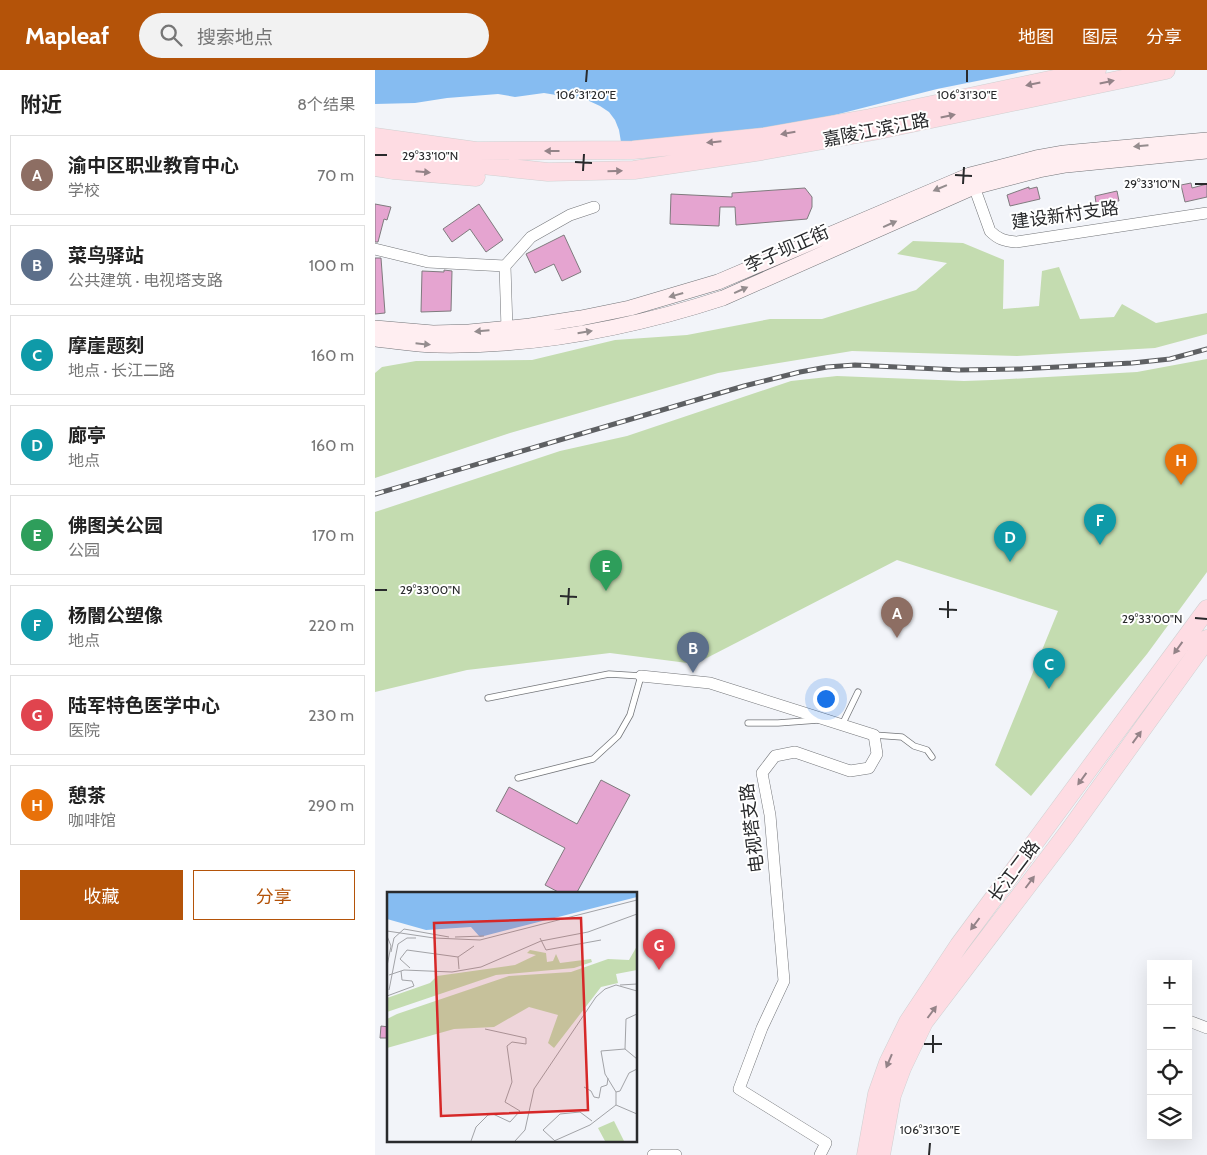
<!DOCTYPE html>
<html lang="zh">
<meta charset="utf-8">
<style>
body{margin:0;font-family:Cabin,"Noto Sans SC",sans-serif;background:#f2f2f2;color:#222}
.controls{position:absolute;right:15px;bottom:15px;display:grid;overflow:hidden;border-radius:0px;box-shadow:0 5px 20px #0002}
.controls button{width:45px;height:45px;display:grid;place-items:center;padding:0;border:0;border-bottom:1px solid #e0e0e0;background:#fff;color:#222;font:25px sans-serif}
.you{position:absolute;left:450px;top:628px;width:18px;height:18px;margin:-12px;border:4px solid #fff;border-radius:50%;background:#1a73e8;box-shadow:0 0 0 8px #1a73e833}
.badge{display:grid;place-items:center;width:32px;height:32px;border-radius:50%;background:#b45309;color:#fff;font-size:16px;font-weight:700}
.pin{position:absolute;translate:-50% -41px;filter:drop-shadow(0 1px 2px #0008)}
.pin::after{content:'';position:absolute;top:26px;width:18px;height:15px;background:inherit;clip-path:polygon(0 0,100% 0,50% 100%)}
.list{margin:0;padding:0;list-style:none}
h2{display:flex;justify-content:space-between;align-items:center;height:65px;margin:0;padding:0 20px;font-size:21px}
h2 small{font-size:16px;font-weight:400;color:#767676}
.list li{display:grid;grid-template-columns:32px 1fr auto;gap:15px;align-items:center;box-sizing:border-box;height:80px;margin:0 10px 10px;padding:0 10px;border:1px solid #e0e0e0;border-radius:0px}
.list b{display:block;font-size:19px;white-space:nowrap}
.list p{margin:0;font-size:16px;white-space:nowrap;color:#767676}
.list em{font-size:16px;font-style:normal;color:#767676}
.actions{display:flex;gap:10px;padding:15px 20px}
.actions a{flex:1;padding:11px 0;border:1px solid #b45309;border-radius:0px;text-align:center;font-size:18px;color:#b45309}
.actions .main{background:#b45309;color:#fff}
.icon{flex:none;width:28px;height:28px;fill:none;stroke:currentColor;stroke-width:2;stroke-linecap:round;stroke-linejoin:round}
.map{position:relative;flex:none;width:832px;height:1085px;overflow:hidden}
header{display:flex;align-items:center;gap:30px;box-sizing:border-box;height:70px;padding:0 25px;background:#b45309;color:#fff}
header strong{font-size:24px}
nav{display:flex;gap:28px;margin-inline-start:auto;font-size:18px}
.search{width:350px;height:45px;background:#f2f2f2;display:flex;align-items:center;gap:12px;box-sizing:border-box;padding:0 18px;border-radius:28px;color:#767676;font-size:19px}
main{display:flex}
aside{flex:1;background:#fff}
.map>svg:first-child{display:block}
</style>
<header>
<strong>Mapleaf</strong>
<div class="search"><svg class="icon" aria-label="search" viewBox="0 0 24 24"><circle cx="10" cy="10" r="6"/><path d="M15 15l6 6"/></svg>搜索地点</div>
<nav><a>地图</a><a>图层</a><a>分享</a></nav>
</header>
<main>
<aside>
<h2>附近<small>8个结果</small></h2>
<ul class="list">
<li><span class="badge" style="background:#8d6e63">A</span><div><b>渝中区职业教育中心</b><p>学校</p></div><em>70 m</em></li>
<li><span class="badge" style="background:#5c6f8a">B</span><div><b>菜鸟驿站</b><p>公共建筑 · 电视塔支路</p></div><em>100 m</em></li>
<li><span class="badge" style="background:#0f9aa8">C</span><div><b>摩崖题刻</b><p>地点 · 长江二路</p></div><em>160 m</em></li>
<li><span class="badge" style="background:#0f9aa8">D</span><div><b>廊亭</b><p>地点</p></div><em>160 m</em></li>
<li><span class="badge" style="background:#2e9e5b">E</span><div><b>佛图关公园</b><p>公园</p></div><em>170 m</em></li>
<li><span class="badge" style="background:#0f9aa8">F</span><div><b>杨闇公塑像</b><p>地点</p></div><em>220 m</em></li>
<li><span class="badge" style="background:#e0444e">G</span><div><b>陆军特色医学中心</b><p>医院</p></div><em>230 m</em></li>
<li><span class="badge" style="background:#e8710a">H</span><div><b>憩茶</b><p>咖啡馆</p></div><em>290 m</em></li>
</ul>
<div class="actions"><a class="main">收藏</a><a>分享</a></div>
</aside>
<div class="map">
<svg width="832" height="1085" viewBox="0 0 832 1085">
<rect width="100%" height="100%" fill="#f2f4f9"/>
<path fill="#c4dcb0" d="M538 171 588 173 629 190 628 239 664 236 667 201 684 197 705 249 739 247 747 234 781 253 832 243V264L780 278 642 286 477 281 343 303 135 363 0 408V303L7 297 41 291 157 290 240 270 312 265 395 249H447L541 220 572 193 522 184Z
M832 289V502L772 584 656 726 620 695 683 541 522 490 320 594 235 583 92 600 0 622V442L185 381 252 366 416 311 462 306 589 311 617 310 762 302Z"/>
<path fill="#86bcf1" d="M0 0H656L562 19 448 48 256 85 246 72 244 60 240 50 234 42 225 36 212 30 169 23 140 27 123 24 72 28 40 33 0 34Z"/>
<path fill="#e5a4d0" stroke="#7f7b7e" d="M816 113 817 118 832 114V127L810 132 806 115Z
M654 117V119L662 117 665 129 635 136 632 125Z
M430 118 437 127V137L432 149 361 155 360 137H345L344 156 295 154 296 124 357 127V123Z
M742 121 744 131H741L742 140 732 141 730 132 721 133 720 126Z
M0 134 16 137 12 150 9 149 3 172H0Z
M104 134 128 170 111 182 95 159 77 172 68 159Z
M189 165 206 202 187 211 179 194 160 203 151 184Z
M0 188H6L10 243 0 244Z
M69 200 77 201 76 241 46 242 47 201 69 202Z
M226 710 255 725 201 824H187L170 815 190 778 121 741 134 717 202 754Z
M6 956 14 957V968H5Z"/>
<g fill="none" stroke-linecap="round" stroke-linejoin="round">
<defs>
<path id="lane" d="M113 628 234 604 266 606 255 645 243 666 218 689 143 708
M373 653H403L443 650
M467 655 483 622
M499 665 527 667 539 676 552 680 557 687"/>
<path id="street" d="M597 111 615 161C623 169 629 171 641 172L832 143
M0 179 53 192 130 196
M132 259 130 196 156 167 195 145 219 137
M266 606 335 613 499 665 502 684 494 698 475 701 420 682 400 686 387 703 395 745 409 911 387 958 364 1019 451 1073 445 1085
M814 951 832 958
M278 1085H301"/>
<path id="secondary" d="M0 258 58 263 94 262 155 256 206 248 255 238 343 212 595 105 661 88 689 83 832 70
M0 269C20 271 40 275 61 275 158 277 256 258 348 228L599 117 664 100 691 95 832 81"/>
<path id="primary" d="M0 67 101 81 258 80 388 67 495 48 722 0
M0 84 173 102 259 100 387 81 499 61 791 0
M0 97 18 100 101 107
M491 1085 502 1024 513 993 533 952 584 875 832 539
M506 1085 517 1025 527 998 549 952 691 765 832 569"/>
</defs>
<use href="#lane" stroke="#737579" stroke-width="7"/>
<use href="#street" stroke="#737579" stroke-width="12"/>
<use href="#secondary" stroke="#737579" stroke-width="16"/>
<use href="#primary" stroke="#d0d0d1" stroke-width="19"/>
<use href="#lane" stroke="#fff" stroke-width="5.5"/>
<use href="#street" stroke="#fff" stroke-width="11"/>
<use href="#secondary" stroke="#ffeef1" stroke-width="15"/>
<use href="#primary" stroke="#fedce3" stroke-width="18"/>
<defs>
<path id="rail" d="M0 424 369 316 425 302 452 297 480 295 584 300 645 299 757 293 795 289 832 279"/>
</defs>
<use href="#rail" stroke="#5e6063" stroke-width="5"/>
<use href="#rail" stroke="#fff" stroke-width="3" stroke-dasharray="9" stroke-linecap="butt"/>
</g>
<defs><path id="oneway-solid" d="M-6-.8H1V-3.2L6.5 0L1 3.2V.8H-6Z" transform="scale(1.25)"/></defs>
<g fill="#948388">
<use href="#oneway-solid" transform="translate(732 12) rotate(-12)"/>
<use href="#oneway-solid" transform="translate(658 14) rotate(168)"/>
<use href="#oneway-solid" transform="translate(573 46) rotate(-12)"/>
<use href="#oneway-solid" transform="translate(413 63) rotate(170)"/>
<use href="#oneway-solid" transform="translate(339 72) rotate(174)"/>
<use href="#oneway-solid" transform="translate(177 81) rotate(180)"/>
<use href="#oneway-solid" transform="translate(240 101) rotate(-2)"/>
<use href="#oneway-solid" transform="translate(48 102) rotate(5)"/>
<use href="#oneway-solid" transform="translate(803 578) rotate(126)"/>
<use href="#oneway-solid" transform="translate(762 667) rotate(-54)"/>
<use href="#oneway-solid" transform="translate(707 709) rotate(126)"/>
<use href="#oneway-solid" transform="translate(655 812) rotate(-53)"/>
<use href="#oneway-solid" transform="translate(600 854) rotate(127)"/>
<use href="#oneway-solid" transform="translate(557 942) rotate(-53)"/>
<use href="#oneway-solid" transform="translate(514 991) rotate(113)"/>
</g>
<g fill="#948c8e">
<use href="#oneway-solid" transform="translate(766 76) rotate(175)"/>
<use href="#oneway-solid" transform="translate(565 118) rotate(157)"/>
<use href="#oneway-solid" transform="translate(515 154) rotate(-24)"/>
<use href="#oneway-solid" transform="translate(366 220) rotate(-24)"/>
<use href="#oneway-solid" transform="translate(301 225) rotate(164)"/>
<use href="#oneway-solid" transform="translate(107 261) rotate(175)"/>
<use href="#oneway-solid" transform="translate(210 262) rotate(-9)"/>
<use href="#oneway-solid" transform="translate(48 274) rotate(6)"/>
</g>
<path fill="none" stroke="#292a2c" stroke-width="2" d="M211 12 212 0M592 12V0M0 85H12M200 92 217 93M208 101 209 84M580 105 597 106M588 114 589 97M820 114H832M0 520H12M185 526 202 527M193 535 194 518M564 539 582 540M573 548V531M820 548 832 549M549 974H567M558 983V965M554 1085 555 1073"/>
<g text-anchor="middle" stroke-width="4" stroke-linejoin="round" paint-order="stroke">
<g font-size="18" fill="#292a2c" stroke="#fff">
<text transform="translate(501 60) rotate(-11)" y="6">嘉陵江滨江路</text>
<text transform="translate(690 145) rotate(-8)" y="6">建设新村支路</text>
<text transform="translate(412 179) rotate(-24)" y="6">李子坝正街</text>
<text transform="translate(377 758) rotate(-97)" y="6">电视塔支路</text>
<text transform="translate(639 801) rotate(-53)" y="6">长江二路</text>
</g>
</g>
<g transform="translate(12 822)">
<rect width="250" height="250" fill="#f2f4f9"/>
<path d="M250 54V78L229 82 231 91 214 95 167 156 161 151 171 123 142 115 107 135 67 137 0 156V127L10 122 122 84 184 80 221 67 242 68ZM143 58 159 61 160 70 166 69 169 62 173 71 204 67 205 70 187 76 109 83 0 120V106L43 91 50 84 128 73 149 63 140 61ZM227 229 237 249H218L211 236Z" fill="#c4dcb0"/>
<path d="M0 1H250V5L93 45 84 35 39 38 0 27Z" fill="#86bcf1"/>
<path fill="none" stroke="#a2a3a7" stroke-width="1" d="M0 39 47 46 93 48 250 8M0 44 4 54 0 74M68 45 97 44M153 46 159 58 214 48M4 60 7 46 17 37 62 45M23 76 13 67 20 58 71 65M72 77 71 65 87 54M2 83 17 78 65 80 94 75 154 49 201 40 250 22M233 93 250 92M2 98 11 52 20 46H29M0 104 27 94 25 89 15 88 14 79M238 157 250 167M197 195 204 199 207 205 212 206 214 195 220 193 221 186M229 200 233 199 242 181 250 177M229 213 250 222M84 249 89 235 101 223 106 222 123 230 133 219 118 210 125 190 120 154 125 150 139 152V146L98 137M128 249 138 238 147 197 209 105 218 97 229 93 250 99M167 249 203 233 229 213V200L218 182 214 159 238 157 239 127 250 122M168 249 156 238 173 222 193 220 205 229"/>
<path fill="#d62828" fill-opacity="0.15" stroke="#d62828" stroke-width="2.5" d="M194 26 201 218 54 224 47 31Z"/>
<rect width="250" height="250" fill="none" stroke="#292a2c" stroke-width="2.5"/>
</g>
<g font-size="12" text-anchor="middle" fill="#292a2c" stroke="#fff" stroke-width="4" stroke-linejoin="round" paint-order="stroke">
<text x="211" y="29">106°31'20"E</text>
<text x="592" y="29">106°31'30"E</text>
<text x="55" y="90">29°33'10"N</text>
<text x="777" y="118">29°33'10"N</text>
<text x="55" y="524">29°33'00"N</text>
<text x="777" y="553">29°33'00"N</text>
<text x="555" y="1064">106°31'30"E</text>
</g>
</svg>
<div class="controls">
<button>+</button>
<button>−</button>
<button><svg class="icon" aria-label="locate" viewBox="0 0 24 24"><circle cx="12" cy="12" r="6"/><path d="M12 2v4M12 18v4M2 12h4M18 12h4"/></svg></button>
<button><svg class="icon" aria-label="layers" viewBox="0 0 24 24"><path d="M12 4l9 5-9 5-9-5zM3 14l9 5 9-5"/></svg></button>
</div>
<div class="you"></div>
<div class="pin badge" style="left:522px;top:568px;background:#8d6e63">A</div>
<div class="pin badge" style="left:318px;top:603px;background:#5c6f8a">B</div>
<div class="pin badge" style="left:674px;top:619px;background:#0f9aa8">C</div>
<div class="pin badge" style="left:635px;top:492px;background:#0f9aa8">D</div>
<div class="pin badge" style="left:231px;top:521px;background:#2e9e5b">E</div>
<div class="pin badge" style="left:725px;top:475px;background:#0f9aa8">F</div>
<div class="pin badge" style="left:284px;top:900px;background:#e0444e">G</div>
<div class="pin badge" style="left:806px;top:415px;background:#e8710a">H</div>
</div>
</main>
